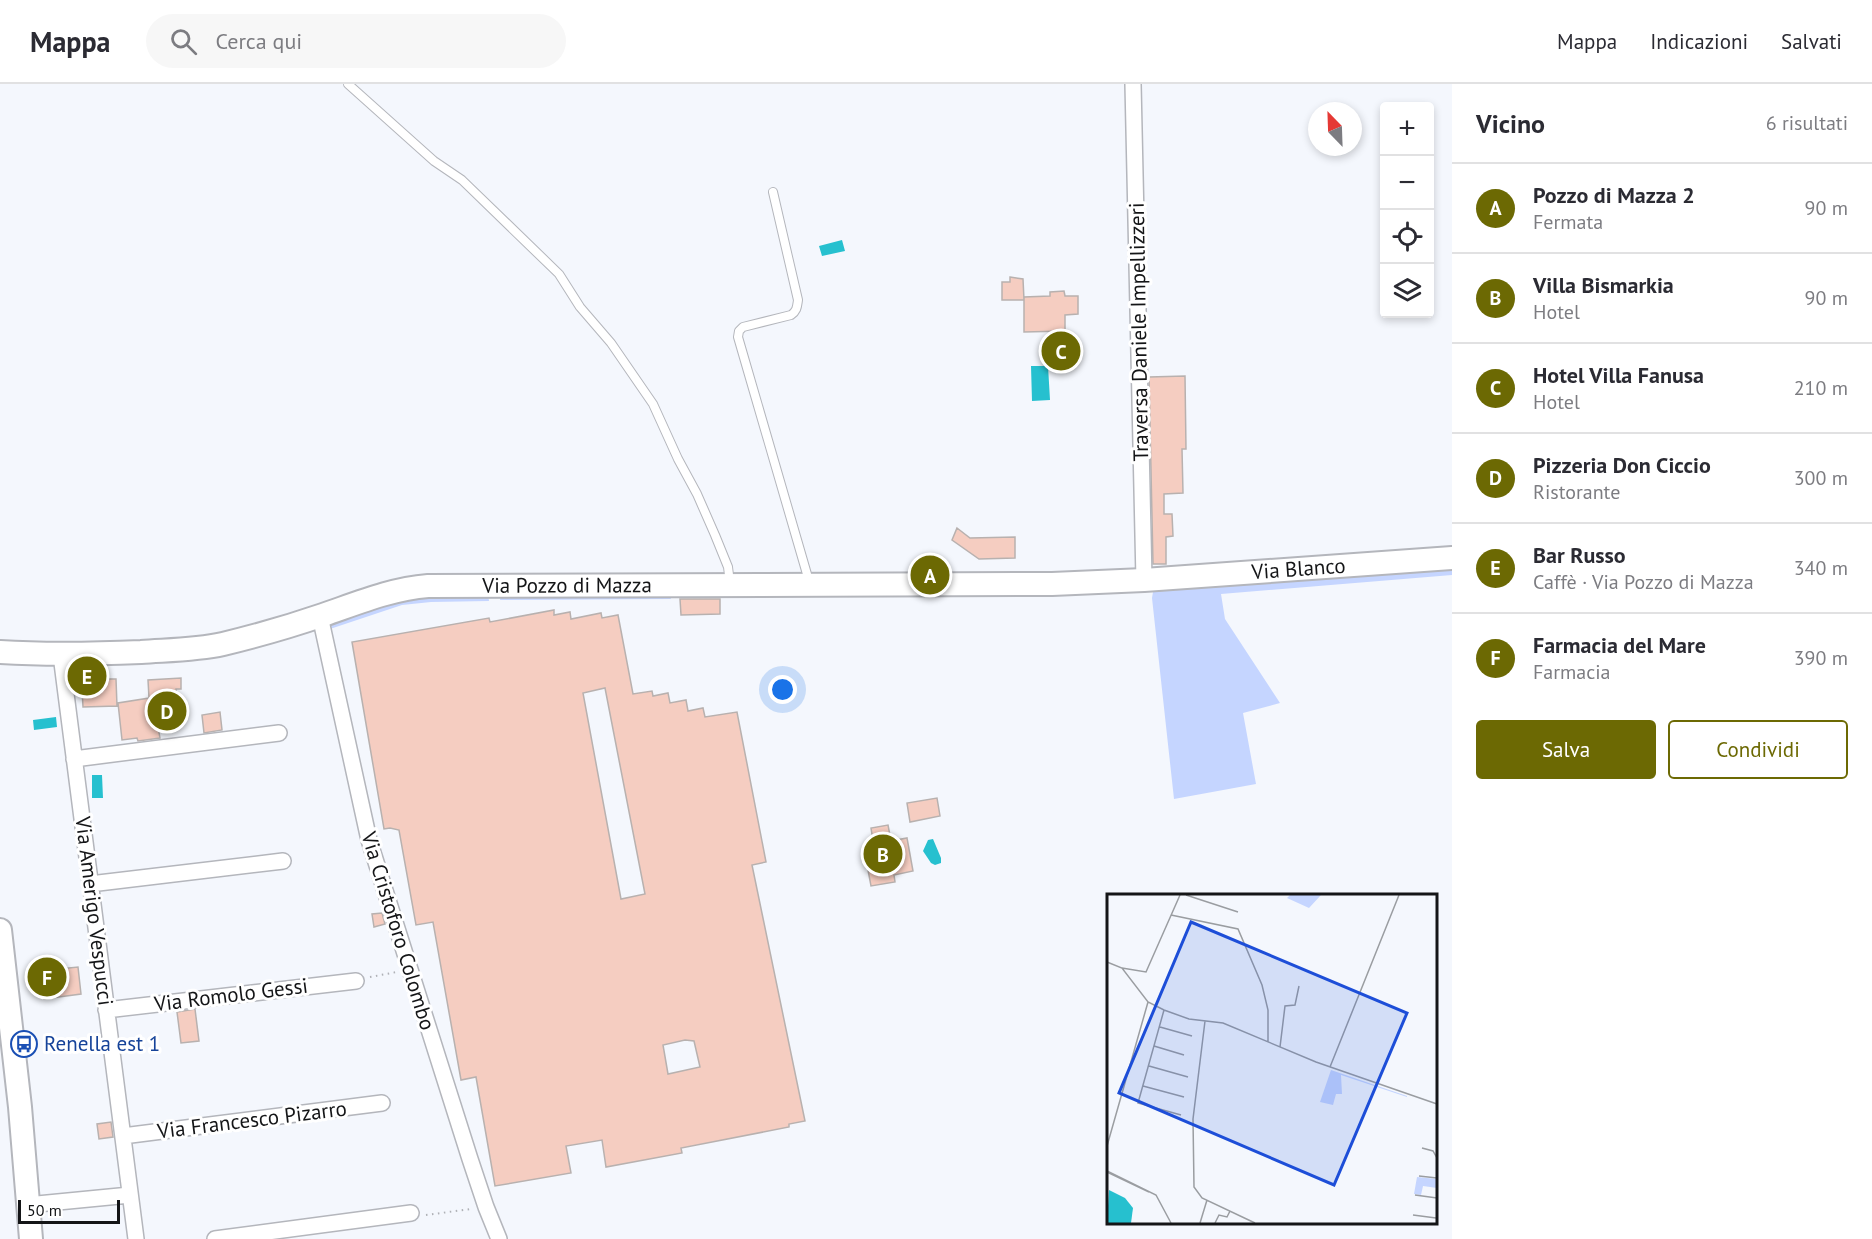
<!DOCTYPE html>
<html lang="it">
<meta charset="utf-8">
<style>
body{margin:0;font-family:"PT Sans",sans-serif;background:#f7f7f7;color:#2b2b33}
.controls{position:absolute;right:18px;top:18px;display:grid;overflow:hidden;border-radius:6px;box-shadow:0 3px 9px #0003}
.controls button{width:54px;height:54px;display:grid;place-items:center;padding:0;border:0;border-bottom:2px solid #e1e1e2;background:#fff;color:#2b2b33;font:30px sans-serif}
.compass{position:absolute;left:1308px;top:18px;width:54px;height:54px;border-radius:50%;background:#fff;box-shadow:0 3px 9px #0003;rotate:337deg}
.scale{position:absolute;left:18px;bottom:15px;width:102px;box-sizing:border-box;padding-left:6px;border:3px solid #141517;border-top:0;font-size:16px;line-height:21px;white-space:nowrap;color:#141517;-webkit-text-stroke:4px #fff;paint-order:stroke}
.you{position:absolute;left:783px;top:606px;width:21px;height:21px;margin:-15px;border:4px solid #fff;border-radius:50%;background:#1a73e8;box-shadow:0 0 0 9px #1a73e833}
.badge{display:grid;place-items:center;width:39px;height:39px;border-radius:50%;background:#6c6903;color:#fff;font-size:20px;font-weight:700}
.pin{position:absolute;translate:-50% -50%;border:3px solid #fff;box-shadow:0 2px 6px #0006}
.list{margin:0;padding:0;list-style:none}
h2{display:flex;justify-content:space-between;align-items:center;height:78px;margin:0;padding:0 24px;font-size:26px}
h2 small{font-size:20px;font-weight:400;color:#7c7c81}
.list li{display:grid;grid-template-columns:39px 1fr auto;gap:18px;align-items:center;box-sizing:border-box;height:90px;padding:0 24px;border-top:2px solid #e1e1e2}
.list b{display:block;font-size:22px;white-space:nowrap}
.list p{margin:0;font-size:20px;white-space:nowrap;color:#7c7c81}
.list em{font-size:20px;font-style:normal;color:#7c7c81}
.actions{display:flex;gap:12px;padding:18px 24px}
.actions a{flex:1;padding:14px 0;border:2px solid #6c6903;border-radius:6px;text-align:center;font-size:21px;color:#6c6903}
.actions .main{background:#6c6903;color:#fff}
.icon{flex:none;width:33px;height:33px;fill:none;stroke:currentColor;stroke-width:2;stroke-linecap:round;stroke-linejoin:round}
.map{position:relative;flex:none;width:1452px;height:1155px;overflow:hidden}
header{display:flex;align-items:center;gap:36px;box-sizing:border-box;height:84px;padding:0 30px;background:#fff;border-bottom:2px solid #e1e1e2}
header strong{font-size:28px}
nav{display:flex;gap:33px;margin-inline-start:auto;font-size:21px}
.search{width:420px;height:54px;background:#f7f7f7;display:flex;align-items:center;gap:15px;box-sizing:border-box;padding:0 21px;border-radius:33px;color:#7c7c81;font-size:22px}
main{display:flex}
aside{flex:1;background:#fff}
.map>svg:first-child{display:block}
</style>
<header>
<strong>Mappa</strong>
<div class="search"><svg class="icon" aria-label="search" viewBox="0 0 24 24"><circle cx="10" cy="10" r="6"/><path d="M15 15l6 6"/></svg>Cerca qui</div>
<nav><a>Mappa</a><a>Indicazioni</a><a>Salvati</a></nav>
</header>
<main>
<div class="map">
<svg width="1452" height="1155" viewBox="0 0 1452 1155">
<rect width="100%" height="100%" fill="#f4f7fd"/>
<path fill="#c5d5ff" d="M1452 484V491L1221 510 1225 535 1280 619 1243 629 1256 700 1174 715 1152 514 1153 508 1156 505Z
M669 510 671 515 500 516 501 511Z
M430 511H488L489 517 431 518 402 521 330 545 332 538 393 517Z"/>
<path fill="#26c0cf" d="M842 156 845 167 822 172 819 162Z
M1031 282H1048L1050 316 1032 317Z
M56 633 57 643 34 646 33 636Z
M92 691H102L103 714H92Z
M933 755 941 774V779L935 781 931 779 923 767 928 756Z"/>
<path fill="#f5cdc1" stroke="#b8b1af" stroke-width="1.5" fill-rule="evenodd" d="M1010 193 1023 195 1024 216H1002V198H1010Z
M1064 207 1065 212H1078V230L1065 231V247L1024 248V213L1050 212V208Z
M1185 292 1186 365H1182L1183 409 1164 410V430H1172L1173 452 1166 453V480H1153L1149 293Z
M957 444 970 454 1015 453V474L979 475 952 456Z
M680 515H720V530L681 531Z
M554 526V531L570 528 571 535 601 529 602 534 618 531 633 610 652 607 653 612 668 609 670 619 686 616 688 627 703 624 705 633 737 628 766 778 752 781 805 1037 789 1040V1043L681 1064 682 1069 606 1083 602 1056 566 1062 571 1089 495 1102 476 993 461 996 433 838 416 841 399 746 390 744 384 745 352 558 489 534 490 538ZM605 604 645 810 621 815 583 609ZM685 956 694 957 700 983 668 990 663 961Z
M104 587V595H116L117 622 83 623 82 604H80L79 588Z
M181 594V605H176L178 636 157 637 160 654 138 657 137 654 122 656 118 619 149 614 148 596Z
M220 628 222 646 204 649 202 631Z
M937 714 940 732 910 738 907 719Z
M888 741 891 757 907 754 913 787 894 791 895 798 871 802 864 765 874 763 871 744Z
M382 829 385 840 374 843 372 830Z
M78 883 81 910 44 915 40 887Z
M195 925 199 957 181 959 177 928Z
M111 1038 113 1053 99 1055 97 1040Z"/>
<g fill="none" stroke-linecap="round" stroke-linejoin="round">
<defs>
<path id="lane" d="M348 0 434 77 462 96 559 190 580 223 611 259 653 320 678 375 697 410 715 451 728 483 730 499
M773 108 798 216C797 223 797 227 791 231L743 243 739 247 738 253 809 497"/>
<path id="street" d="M1133 0 1144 496
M320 532 369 756 470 1075 486 1123 499 1155
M61 571 136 1155
M74 675 279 649
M90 800 283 777
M106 926 356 897
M123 1052 382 1019
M27 1121 130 1111
M215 1155 411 1129"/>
<g id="secondary">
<path id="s1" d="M0 568C47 571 94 570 141 568 168 566 196 566 223 560 256 552 291 542 323 531 358 519 391 505 428 502L1052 500 1144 496 1452 474"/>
<path d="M0 846 20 1023 31 1155"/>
</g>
</defs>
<use href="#lane" stroke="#b4b6bc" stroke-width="10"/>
<use href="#street" stroke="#b4b6bc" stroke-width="18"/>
<use href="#secondary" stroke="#b4b6bc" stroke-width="26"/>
<path stroke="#afb1b6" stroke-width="2" stroke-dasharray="1.5 4.5" stroke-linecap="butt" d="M370 893 397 888
M426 1131 471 1125"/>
<use href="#lane" stroke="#fff" stroke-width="8"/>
<use href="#street" stroke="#fff" stroke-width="15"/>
<use href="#secondary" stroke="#fff" stroke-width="22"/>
</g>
<defs>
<symbol id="bus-ring" viewBox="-11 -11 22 22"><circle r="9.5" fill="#fff" stroke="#1a4fb4" stroke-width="1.5"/><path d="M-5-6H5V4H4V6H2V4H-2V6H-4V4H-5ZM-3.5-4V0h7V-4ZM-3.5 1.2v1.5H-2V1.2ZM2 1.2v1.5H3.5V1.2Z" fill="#1a4fb4"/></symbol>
</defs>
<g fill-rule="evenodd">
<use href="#bus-ring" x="9" y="945" width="30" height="30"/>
</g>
<g text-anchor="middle" stroke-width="6" stroke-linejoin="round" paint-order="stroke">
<g font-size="21" fill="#141517" stroke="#fff">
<text transform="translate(1139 248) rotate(-91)" y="7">Traversa Daniele Impellizzeri</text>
<text dy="7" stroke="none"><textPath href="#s1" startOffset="1308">Via Blanco</textPath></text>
<text dy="7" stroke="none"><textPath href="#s1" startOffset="576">Via Pozzo di Mazza</textPath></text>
<text transform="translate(94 827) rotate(83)" y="7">Via Amerigo Vespucci</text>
<text transform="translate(398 847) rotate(73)" y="7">Via Cristoforo Colombo</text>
<text transform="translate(231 911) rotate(-7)" y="7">Via Romolo Gessi</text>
<text transform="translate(252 1036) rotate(-7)" y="7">Via Francesco Pizarro</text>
</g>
<g font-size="21" fill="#164399" stroke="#fff" text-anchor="start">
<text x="44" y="967">Renella est 1</text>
</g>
</g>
<g transform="translate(1107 810)">
<rect width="330" height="330" fill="#f4f7fd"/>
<path d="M183 1H214L202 14 180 4ZM224 176 300 202V203L234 181 235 200H229L226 211 213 208ZM310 283 330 285V294L316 292 314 301 307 300Z" fill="#c5d5ff"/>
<path d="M2 296 18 304 26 314 24 329H0Z" fill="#26c0cf"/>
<path fill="none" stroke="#9a9da1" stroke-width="1.5" d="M79 1 131 18M64 21 131 35 155 91 161 116V148M0 68 15 74 41 108 57 116 82 125 116 129 209 168 330 210M15 74 39 78 73 1M57 116 31 209 74 221M98 127 86 225 87 293 95 304 148 329M53 133 85 142M47 152 77 161M173 153 178 112 188 111 192 92M42 172 81 183M223 173 292 1M36 192 77 203M0 252 41 108M315 254 326 257 330 264M0 277 49 301 64 329M0 278 42 298M312 282 330 284M308 301 330 304M306 321 329 324M93 329 100 306M108 329 112 321 120 323 123 317"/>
<path fill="#1d4ed8" fill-opacity="0.15" stroke="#1d4ed8" stroke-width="3" d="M84 28 300 119 227 291 12 199Z"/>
<rect width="330" height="330" fill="none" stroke="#141517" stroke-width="3"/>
</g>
</svg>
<div class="controls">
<button>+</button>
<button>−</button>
<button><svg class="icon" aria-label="locate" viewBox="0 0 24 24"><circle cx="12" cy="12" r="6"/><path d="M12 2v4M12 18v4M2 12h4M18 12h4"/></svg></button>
<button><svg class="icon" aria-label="layers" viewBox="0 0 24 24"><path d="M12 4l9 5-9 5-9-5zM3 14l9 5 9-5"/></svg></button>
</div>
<svg class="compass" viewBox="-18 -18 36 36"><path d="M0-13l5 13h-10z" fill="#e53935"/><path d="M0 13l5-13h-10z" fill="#7c7c81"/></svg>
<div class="scale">50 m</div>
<div class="you"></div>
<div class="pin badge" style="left:930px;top:491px">A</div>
<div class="pin badge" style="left:883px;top:770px">B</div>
<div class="pin badge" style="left:1061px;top:267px">C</div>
<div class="pin badge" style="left:167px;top:627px">D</div>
<div class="pin badge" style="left:87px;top:592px">E</div>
<div class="pin badge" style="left:47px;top:893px">F</div>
</div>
<aside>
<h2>Vicino<small>6 risultati</small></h2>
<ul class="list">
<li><span class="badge">A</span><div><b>Pozzo di Mazza 2</b><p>Fermata</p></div><em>90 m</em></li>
<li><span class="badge">B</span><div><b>Villa Bismarkia</b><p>Hotel</p></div><em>90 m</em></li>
<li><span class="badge">C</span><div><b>Hotel Villa Fanusa</b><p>Hotel</p></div><em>210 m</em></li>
<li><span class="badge">D</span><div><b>Pizzeria Don Ciccio</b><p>Ristorante</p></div><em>300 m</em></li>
<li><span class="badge">E</span><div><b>Bar Russo</b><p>Caffè · Via Pozzo di Mazza</p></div><em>340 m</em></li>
<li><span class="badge">F</span><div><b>Farmacia del Mare</b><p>Farmacia</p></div><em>390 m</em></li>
</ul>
<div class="actions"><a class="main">Salva</a><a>Condividi</a></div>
</aside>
</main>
